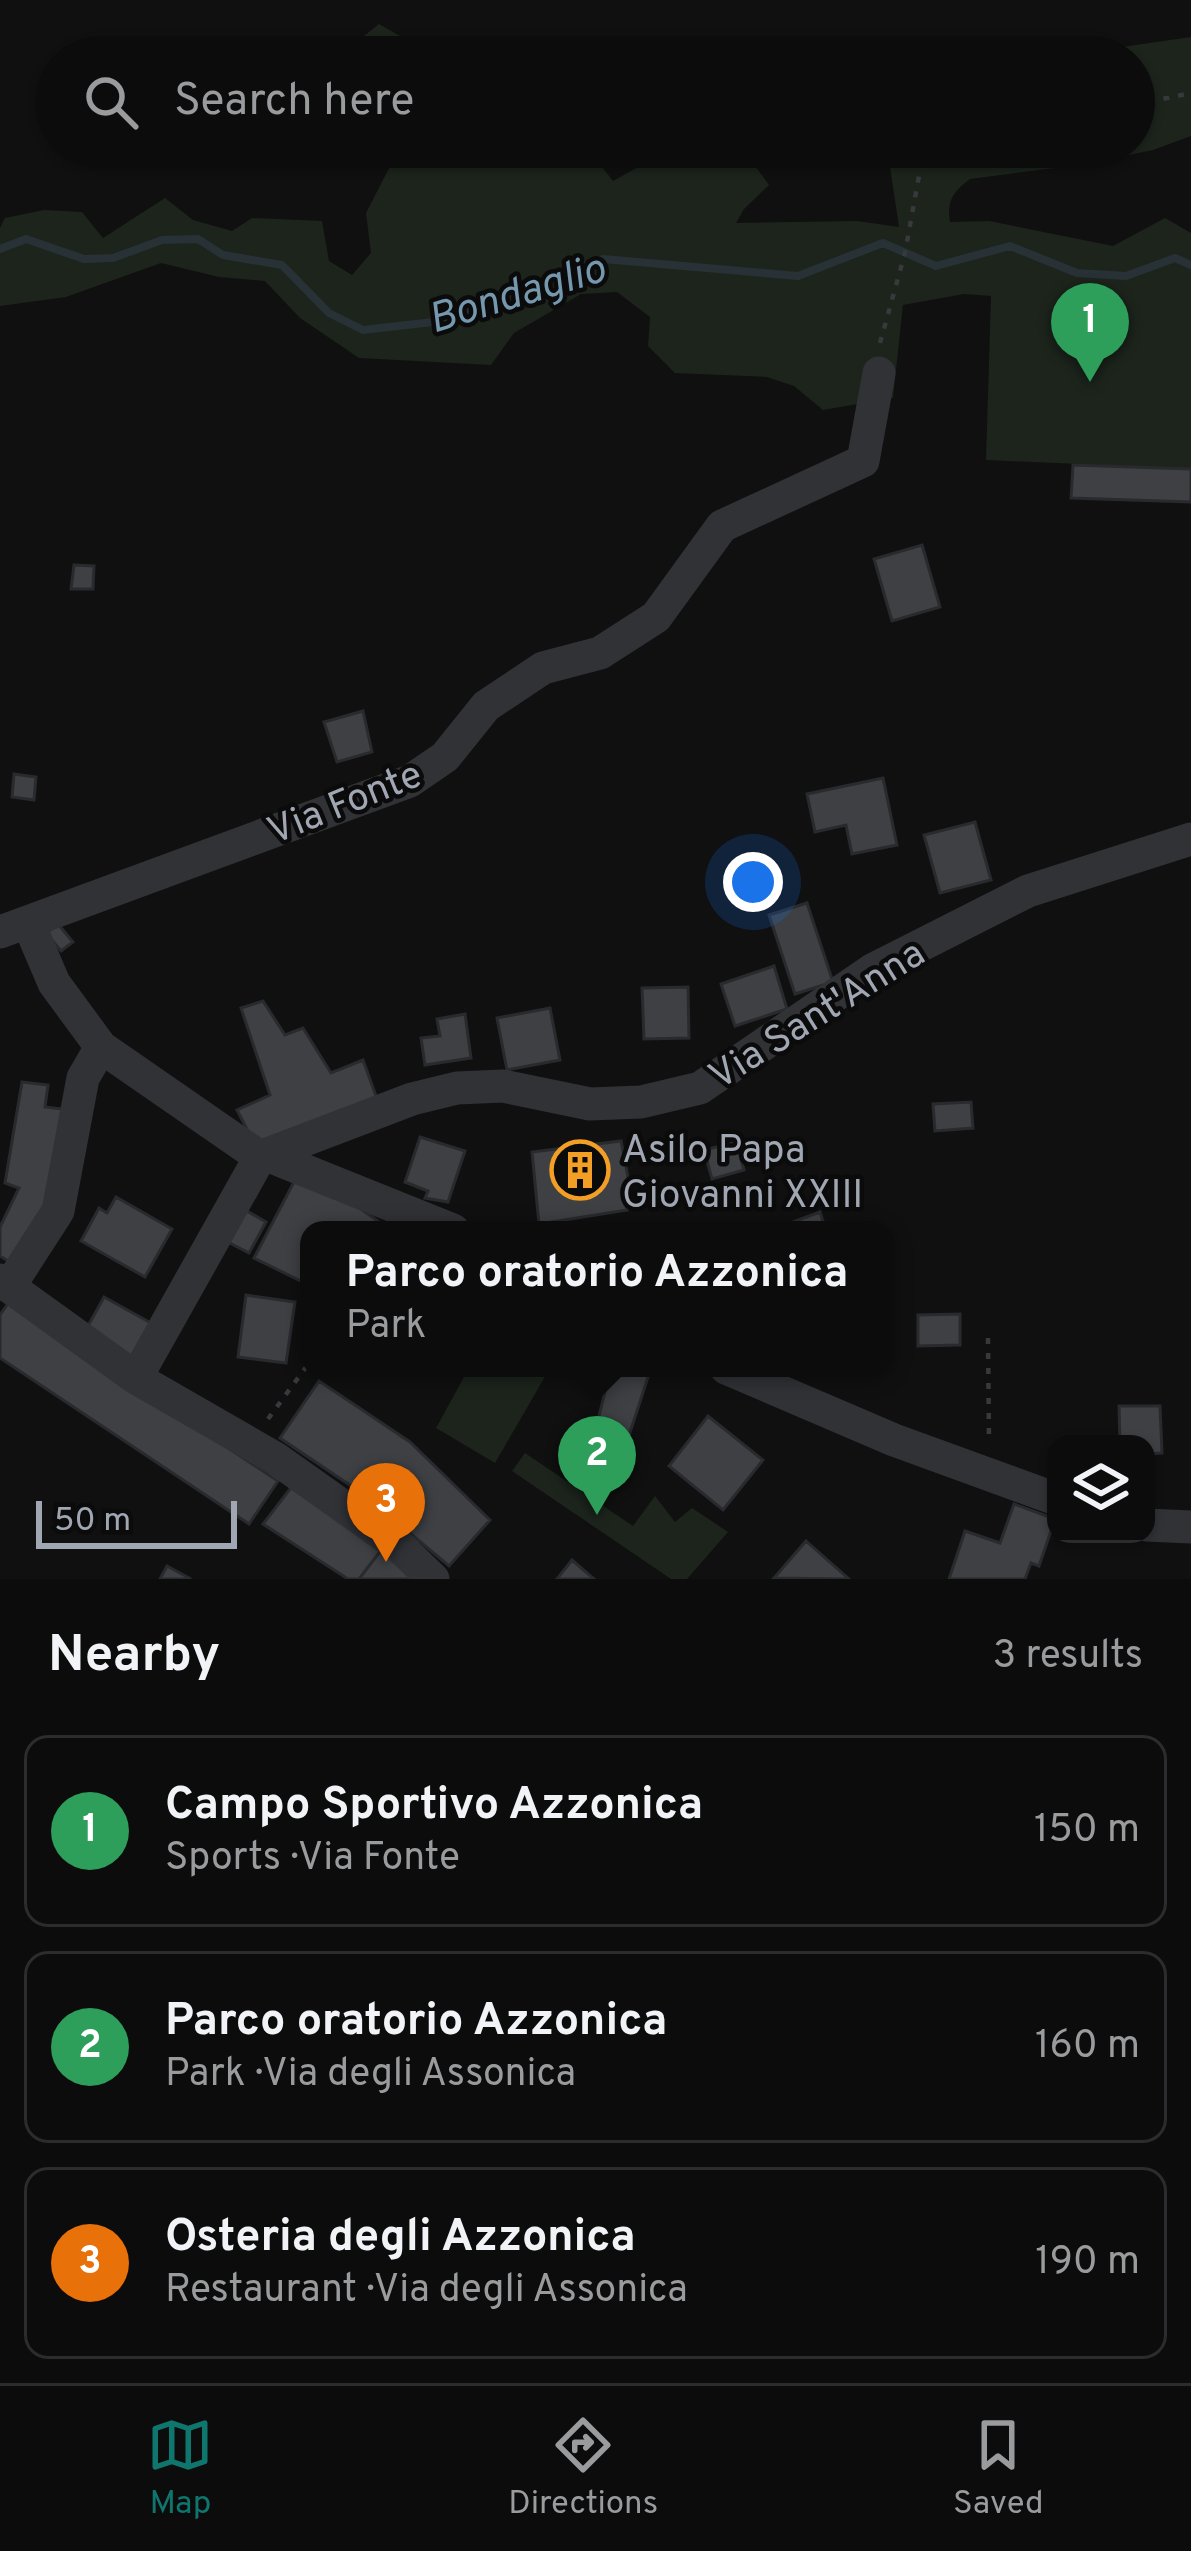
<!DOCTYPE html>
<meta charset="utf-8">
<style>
body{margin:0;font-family:Overpass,sans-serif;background:#151516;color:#f1f3f6}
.controls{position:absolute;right:36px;bottom:36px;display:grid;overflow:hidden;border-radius:24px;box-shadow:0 3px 9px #0004}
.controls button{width:108px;height:108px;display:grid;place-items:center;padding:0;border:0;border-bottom:3px solid #2c2c2e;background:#0c0c0d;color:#f1f3f6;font:60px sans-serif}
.scale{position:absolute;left:36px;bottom:30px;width:201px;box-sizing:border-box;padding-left:12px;border:6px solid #a0a7b2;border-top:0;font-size:33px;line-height:42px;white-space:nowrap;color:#a0a7b2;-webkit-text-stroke:9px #0b0b0c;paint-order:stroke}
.you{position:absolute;left:753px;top:882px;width:42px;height:42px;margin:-30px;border:9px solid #fff;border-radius:50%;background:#1a73e8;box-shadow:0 0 0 18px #1a73e833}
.badge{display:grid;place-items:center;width:78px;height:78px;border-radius:50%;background:#0f766e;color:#fff;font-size:39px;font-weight:700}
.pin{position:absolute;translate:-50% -99px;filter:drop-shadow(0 3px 6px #0008)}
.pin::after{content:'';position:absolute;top:63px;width:42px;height:36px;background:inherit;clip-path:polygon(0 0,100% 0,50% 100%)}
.popup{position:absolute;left:300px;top:1221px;width:594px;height:156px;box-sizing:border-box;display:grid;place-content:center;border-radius:24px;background:#0c0c0d;filter:drop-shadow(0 3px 9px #0005);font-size:39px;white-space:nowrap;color:#9a9b9d}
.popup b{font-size:45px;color:#f1f3f6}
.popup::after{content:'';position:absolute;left:50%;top:100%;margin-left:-24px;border:24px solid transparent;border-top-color:#0c0c0d}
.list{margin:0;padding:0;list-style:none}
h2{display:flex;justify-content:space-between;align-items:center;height:156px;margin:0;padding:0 48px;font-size:51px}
h2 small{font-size:39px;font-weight:400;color:#9a9b9d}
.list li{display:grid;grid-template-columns:78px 1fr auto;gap:36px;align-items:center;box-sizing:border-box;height:192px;margin:0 24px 24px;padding:0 24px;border:3px solid #2c2c2e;border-radius:24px}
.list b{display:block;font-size:45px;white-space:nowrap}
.list p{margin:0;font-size:39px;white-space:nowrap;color:#9a9b9d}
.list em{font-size:39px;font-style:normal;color:#9a9b9d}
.icon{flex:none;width:66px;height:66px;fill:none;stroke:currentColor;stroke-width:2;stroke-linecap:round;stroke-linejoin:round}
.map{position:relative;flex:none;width:1191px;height:1579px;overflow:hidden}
.search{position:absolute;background:#0c0c0d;box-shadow:0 3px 9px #0004;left:36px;right:36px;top:36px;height:132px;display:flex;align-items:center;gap:30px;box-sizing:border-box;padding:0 42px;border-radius:66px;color:#9a9b9d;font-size:45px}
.sheet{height:804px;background:#0c0c0d}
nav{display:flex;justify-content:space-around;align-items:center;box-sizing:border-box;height:168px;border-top:3px solid #2c2c2e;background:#0c0c0d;font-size:33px;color:#9a9b9d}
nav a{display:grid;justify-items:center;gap:6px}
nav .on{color:#0f766e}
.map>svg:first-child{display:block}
</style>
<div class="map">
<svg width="1191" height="1579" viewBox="0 0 1191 1579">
<rect width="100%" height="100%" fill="#101011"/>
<path fill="#1c241c" d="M379 24 437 57H356L349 48Z
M1191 37V136L1153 150 1086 164 970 179C954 191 946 201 950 222L989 221 1113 246 1165 218 1191 233V469L986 460 991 296 964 294 903 305 893 398 823 410 794 386 767 377 675 373 648 346 650 317 617 292 581 294 514 333 491 365 359 358 300 318 265 281 219 277 161 263 66 297 0 306V228L5 218 44 210 82 212 103 238 165 198 193 220 232 231 252 218 322 221 329 261 352 275 371 253 366 213 400 147H586L613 181 663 153 752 162 769 185 744 209 736 223 857 221 899 227 887 147H1134V57H973L1016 48 1108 49Z
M469 1368H550L495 1463 436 1428Z
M525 1453 633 1526 655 1496 675 1522 692 1508 728 1532 687 1579H671L512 1471Z"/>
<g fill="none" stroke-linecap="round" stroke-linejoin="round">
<path stroke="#283136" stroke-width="8" d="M0 249 26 239 84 259 113 258 162 240 198 239 223 255 282 265 329 313 363 330 433 322 603 259 798 276 883 243 936 266 1010 246 1077 273 1126 276 1175 258 1191 265"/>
</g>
<path fill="#3e4044" stroke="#292a2d" stroke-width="3" d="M1073 465 1191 469V502L1071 498Z
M922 545 940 607 892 621 874 559Z
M74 565 94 566 93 589H71Z
M363 711 372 752 337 762 324 722Z
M14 774 36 777 34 800 12 797Z
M883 778 897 845 852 854 846 825 815 832 807 794Z
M975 822 991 880 940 893 924 835Z
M807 903 833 982 795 994 769 915Z
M58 924 73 942 61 951 46 933Z
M774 966 787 1009 735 1026 721 984Z
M688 987 689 1038 644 1039 642 988Z
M263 1001 285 1035 303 1028 331 1073 363 1060 380 1107 259 1153 237 1110 270 1095 241 1008Z
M550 1008 560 1060 507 1070 497 1018Z
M465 1014 471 1058 425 1065 421 1038 440 1036 437 1019Z
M22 1082 48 1085 45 1107 62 1109 46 1210 13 1264 0 1256V1227L19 1188 5 1183Z
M971 1102 973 1128 935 1131 933 1104Z
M420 1137 465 1151 448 1202 425 1198 428 1191 405 1182Z
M621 1141 630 1188 622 1189 627 1210 539 1224 532 1152Z
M736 1142 744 1170 712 1179 704 1150Z
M295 1180 331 1188 378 1221 375 1230H309V1285L254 1258Z
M116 1197 172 1229 145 1277 81 1241 99 1208 107 1213Z
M240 1207 266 1222 249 1253 222 1239Z
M820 1212 826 1230H783L782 1226Z
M246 1295 295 1302 286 1363 238 1357Z
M104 1297 151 1323 129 1362 83 1335Z
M9 1302 278 1481 249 1524 0 1358V1315Z
M960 1314V1345L918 1346V1315Z
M611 1368H651L625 1448 593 1440Z
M319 1381 410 1442 490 1520 449 1566 366 1496 280 1438Z
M1119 1406H1160L1162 1453 1146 1454V1444H1120Z
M708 1416 763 1460 723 1510 669 1466Z
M293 1485 385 1545 359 1579H348L263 1524Z
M1014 1504 1055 1519 1039 1566 1031 1563 1025 1579H949L965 1531 1000 1543Z
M806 1541 849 1579 774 1578Z
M385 1545 417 1579H359Z
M572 1560 594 1579H557Z
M167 1566 191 1579H160Z"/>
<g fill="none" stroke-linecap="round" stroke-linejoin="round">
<path stroke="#37393d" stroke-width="4.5" stroke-dasharray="6 9" stroke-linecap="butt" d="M1134 105 1191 93
M880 343 905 253 922 159 937 147
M988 1338 989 1441
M268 1419 309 1363"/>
<path stroke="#313236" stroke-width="33" d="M28 922 54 983 101 1047 260 1157
M0 932 410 781 445 757 486 706 543 668 600 653 656 617 722 526 863 461 879 373
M269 1156 453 1230
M260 1157 412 1099 457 1088 503 1086 590 1104 641 1102 700 1088 872 970 1028 891 1191 839
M0 1280 136 1378 275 1458 399 1546 433 1579
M9 1287 58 1211 83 1078 101 1047
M726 1368 894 1440 1056 1499
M136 1378 260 1157
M1146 1525 1191 1527"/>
</g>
<defs>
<symbol id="building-ring" viewBox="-11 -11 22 22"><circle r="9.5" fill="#0b0b0c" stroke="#f39f25" stroke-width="1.5"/><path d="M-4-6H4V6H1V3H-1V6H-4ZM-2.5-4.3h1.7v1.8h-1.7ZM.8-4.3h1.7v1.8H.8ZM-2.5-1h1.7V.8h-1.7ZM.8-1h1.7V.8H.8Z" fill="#f39f25"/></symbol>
</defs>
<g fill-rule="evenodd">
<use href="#building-ring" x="547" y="1137" width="66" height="66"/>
</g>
<g text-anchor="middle" stroke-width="9" stroke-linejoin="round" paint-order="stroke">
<g font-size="39" fill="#a0a7b2" stroke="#0b0b0c">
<text transform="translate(344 801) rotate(-22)" y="14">Via Fonte</text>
<text transform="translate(816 1013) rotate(-32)" y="14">Via Sant'Anna</text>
</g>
<g font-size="39" fill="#a0a7b2" stroke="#0b0b0c" text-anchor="start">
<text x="622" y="1162">Asilo Papa<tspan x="622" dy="45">Giovanni XXIII</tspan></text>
</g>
<g font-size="42" font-style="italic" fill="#7698ae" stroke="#0b0b0c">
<text transform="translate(516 292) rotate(-17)" y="15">Bondaglio</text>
</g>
</g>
</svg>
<div class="controls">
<button><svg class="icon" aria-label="layers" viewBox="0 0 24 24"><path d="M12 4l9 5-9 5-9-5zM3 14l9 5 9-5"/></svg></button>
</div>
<div class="scale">50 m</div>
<div class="you"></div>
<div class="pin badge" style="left:1090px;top:382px;background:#2e9e5b">1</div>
<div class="pin badge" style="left:597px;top:1515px;background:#2e9e5b">2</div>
<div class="popup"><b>Parco oratorio Azzonica</b>Park</div>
<div class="pin badge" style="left:386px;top:1562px;background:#e8710a">3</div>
<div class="search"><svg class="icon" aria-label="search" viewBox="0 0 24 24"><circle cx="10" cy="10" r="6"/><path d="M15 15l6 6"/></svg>Search here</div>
</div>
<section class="sheet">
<h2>Nearby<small>3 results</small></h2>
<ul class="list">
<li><span class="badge" style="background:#2e9e5b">1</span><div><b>Campo Sportivo Azzonica</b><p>Sports · Via Fonte</p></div><em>150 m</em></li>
<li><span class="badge" style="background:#2e9e5b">2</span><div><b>Parco oratorio Azzonica</b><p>Park · Via degli Assonica</p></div><em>160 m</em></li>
<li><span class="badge" style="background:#e8710a">3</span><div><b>Osteria degli Azzonica</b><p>Restaurant · Via degli Assonica</p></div><em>190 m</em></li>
</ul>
</section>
<nav>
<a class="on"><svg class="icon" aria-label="map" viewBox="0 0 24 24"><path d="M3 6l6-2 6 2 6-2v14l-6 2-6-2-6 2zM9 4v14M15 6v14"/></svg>Map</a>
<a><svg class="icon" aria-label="directions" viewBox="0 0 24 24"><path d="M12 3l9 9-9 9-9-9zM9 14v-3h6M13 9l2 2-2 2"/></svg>Directions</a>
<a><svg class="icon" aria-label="saved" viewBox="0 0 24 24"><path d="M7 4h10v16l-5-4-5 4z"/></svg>Saved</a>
</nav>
